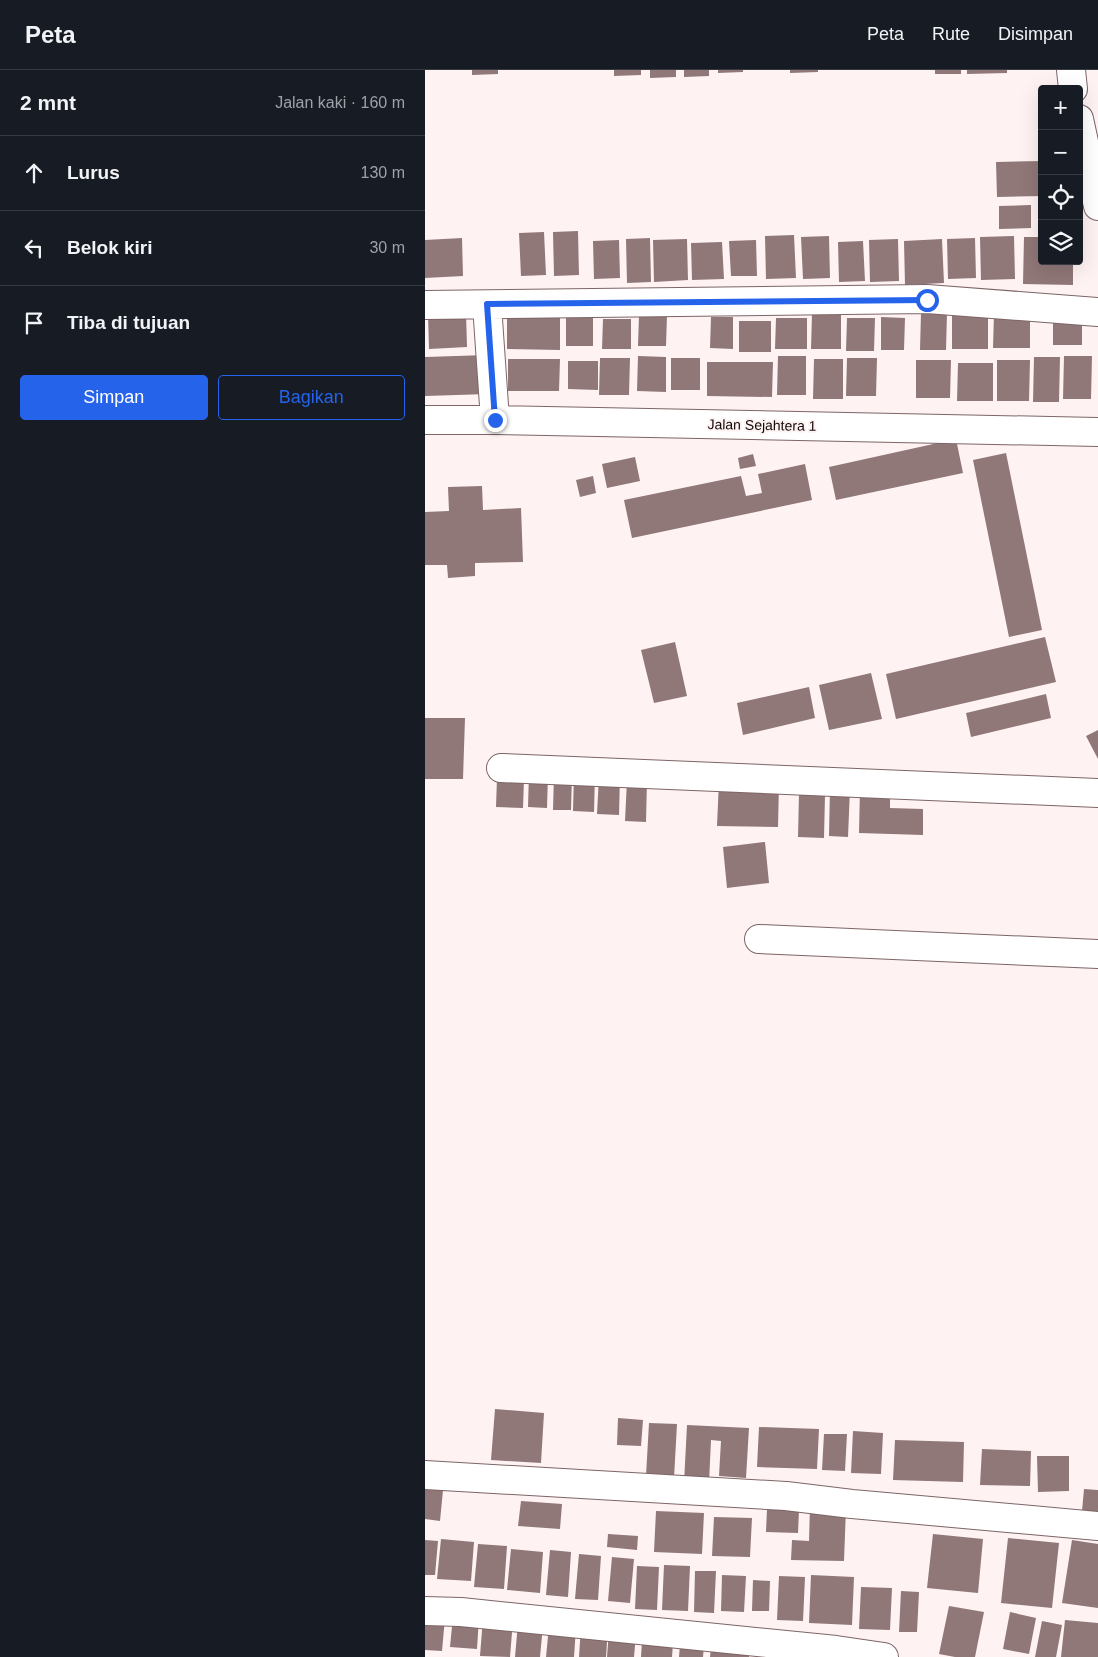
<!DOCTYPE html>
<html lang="id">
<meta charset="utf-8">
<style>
body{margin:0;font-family:Helvetica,sans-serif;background:#242831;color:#f1f3f6}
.controls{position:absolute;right:15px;top:15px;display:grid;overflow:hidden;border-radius:5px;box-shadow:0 5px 20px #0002}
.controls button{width:45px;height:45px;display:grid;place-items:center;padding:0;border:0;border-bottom:1px solid #363941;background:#171b24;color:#f1f3f6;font:25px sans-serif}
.stop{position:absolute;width:15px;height:15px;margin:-11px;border:4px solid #2563eb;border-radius:50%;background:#fff}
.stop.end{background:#2563eb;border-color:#fff;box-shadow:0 1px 5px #0008}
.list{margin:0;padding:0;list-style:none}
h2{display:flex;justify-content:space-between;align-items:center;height:65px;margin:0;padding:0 20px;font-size:21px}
h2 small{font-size:16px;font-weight:400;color:#9ea1a6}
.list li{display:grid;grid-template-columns:32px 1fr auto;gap:15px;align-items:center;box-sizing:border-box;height:75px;padding:0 20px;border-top:1px solid #363941}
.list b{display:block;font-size:19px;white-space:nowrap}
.list em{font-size:16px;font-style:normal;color:#9ea1a6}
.actions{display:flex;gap:10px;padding:15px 20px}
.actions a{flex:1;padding:11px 0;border:1px solid #2563eb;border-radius:5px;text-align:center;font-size:18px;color:#2563eb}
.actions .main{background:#2563eb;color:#fff}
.icon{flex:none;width:28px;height:28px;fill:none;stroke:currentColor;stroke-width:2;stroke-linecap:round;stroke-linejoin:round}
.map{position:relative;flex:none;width:673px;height:1587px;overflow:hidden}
header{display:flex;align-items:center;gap:30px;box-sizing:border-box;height:70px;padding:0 25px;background:#171b24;border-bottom:1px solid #363941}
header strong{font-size:24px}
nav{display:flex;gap:28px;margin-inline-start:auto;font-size:18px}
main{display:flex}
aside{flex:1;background:#171b24}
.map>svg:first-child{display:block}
</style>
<header>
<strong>Peta</strong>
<nav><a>Peta</a><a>Rute</a><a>Disimpan</a></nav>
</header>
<main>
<aside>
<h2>2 mnt<small>Jalan kaki · 160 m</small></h2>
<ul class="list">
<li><svg class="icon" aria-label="ahead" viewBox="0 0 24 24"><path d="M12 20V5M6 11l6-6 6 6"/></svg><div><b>Lurus</b></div><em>130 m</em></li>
<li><svg class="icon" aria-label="left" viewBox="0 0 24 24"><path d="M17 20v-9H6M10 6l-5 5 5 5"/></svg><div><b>Belok kiri</b></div><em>30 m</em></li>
<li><svg class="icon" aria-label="arrive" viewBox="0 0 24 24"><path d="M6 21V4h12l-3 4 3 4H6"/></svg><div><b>Tiba di tujuan</b></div></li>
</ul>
<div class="actions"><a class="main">Simpan</a><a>Bagikan</a></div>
</aside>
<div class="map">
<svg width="673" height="1587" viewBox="0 0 673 1587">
<rect width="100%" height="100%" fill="#fef2f3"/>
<path fill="#907778" d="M47 0H73V4L47 5Z
M189 0H216V5L189 6Z
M225 0H251V7L225 8Z
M259 0H284V6L259 7Z
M293 0H318V2L293 3Z
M365 0H393V2L365 3Z
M510 0H536V4H510Z
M542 0H582V3L542 4Z
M617 91V126L572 127 571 92Z
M606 135V158L574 159V136Z
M153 161 154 205 129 206 128 162Z
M119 162 121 205 96 206 94 163Z
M369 165 371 208 341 209 340 166Z
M404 166 405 208 378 209 376 167Z
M589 166 590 209 556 210 555 167Z
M599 167H617V191H648V215L598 214Z
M37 168 38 206 0 208V170Z
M225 168 226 212 202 213 201 169Z
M550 168 551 208 523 209 522 169Z
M262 169 263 210 229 212 228 170Z
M473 169 474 211 445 212 444 170Z
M517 169 519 213 480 215 479 171Z
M194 170 195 208 169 209 168 171Z
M331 170 332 206H306L304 171Z
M438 171 440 211 414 212 413 172Z
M297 172 299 209 267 210 266 173Z
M41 243 42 277 4 279 3 244Z
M496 243H522L521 280H495Z
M569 243H605V278H568Z
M387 244H416V279H386Z
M82 245H135V280L82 279Z
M141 245H168V276H141Z
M214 245H242L241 276H213Z
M527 245H563V279H527Z
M286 247H308V279L285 278Z
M456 247 480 248 479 280H456Z
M351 248H382V279H350Z
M422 248H450L449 281H421Z
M178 249H206V279H177Z
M628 249H657V275H628Z
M314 251H346V282H314Z
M62 285 63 324 0 326V287Z
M213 286 241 287V322L212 321Z
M353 286H381V325H352Z
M639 286H667L666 329H638Z
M609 287H635L634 332H608Z
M175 288H205L204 325H174Z
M246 288H275V320H246Z
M422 288H452L451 326H421Z
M83 289H135L134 321H83Z
M389 289H418V329H388Z
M491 290H526L525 328H491Z
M572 290H605L604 331H572Z
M143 291H173V320L143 319Z
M282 292H348L347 327 282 326Z
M533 293H568V331H532Z
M531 369 538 403 411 430 404 397Z
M581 383 617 560 584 567 548 390Z
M328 384 331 396 315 399 313 388Z
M210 387 215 411 182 418 177 394Z
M380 394 387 430 207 468 199 430 316 406 321 426 337 423 333 404Z
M168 406 171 423 155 427 151 410Z
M57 416 58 440 96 438 98 492 50 493V506L23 508 22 495H0V442L24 441 23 417Z
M620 567 631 612 471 649 461 604Z
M250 572 262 626 229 633 216 580Z
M446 603 457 649 404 660 394 615Z
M384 617 390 648 318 665 312 633Z
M621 624 626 648 546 667 541 643Z
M0 648H40L38 709H0Z
M673 660V689L661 666Z
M104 703 123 704 122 738 103 737Z
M149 703 170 704 169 742 148 741Z
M129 705H147L146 740H128Z
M174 706H195L194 745 172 744Z
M72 708 99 709 98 738 71 737Z
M202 710H222L221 752 200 751Z
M294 711 354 713 353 757 292 756Z
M405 718H425L423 767 404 766Z
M435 718 465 719V738L498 739V765L434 763Z
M374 724 400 725 399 768 373 767Z
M340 772 344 813 302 818 298 777Z
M70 1339 119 1343 116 1393 66 1390Z
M193 1348 218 1350 216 1376 192 1375Z
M224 1353 252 1354 249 1408 221 1406Z
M262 1355 324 1358 321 1408 294 1406 296 1371 286 1370 284 1413H259Z
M334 1357 394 1359 392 1399 332 1397Z
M428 1361 458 1363 456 1404 426 1403Z
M399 1364H422L420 1401 397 1400Z
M470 1370 539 1372 538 1412 468 1410Z
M557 1379 606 1381 605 1416 555 1415Z
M612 1386H644V1421L613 1422Z
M0 1409 19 1410 15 1451 0 1449Z
M659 1419 673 1420V1442L657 1441Z
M96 1431 137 1434 135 1459 93 1456Z
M385 1437 421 1438 419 1491 366 1490 367 1470 384 1471Z
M342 1439 374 1440 373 1463 341 1462Z
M231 1441 279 1443 277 1484 229 1482Z
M289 1447 327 1448 325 1487 287 1486Z
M183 1464 213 1466 212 1480 182 1477Z
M508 1464 558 1469 553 1523 502 1518Z
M583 1468 634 1473 627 1538 576 1533Z
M16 1469 49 1472 46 1511 12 1509Z
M0 1470 13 1471 10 1505H0Z
M647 1470 673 1474V1538L637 1533Z
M53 1474 82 1476 79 1519 49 1517Z
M86 1479 118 1482 115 1523 82 1520Z
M125 1480 146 1482 143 1527 121 1525Z
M154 1484 176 1486 173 1530 150 1529Z
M187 1487 209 1489 205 1533 183 1531Z
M239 1495 265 1496 263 1541 237 1540Z
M212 1496 234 1497 232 1540 210 1539Z
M270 1501H291L289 1543 269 1542Z
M297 1505 321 1506 319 1542 296 1541Z
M386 1505 429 1507 427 1555 384 1553Z
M354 1506 380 1507 378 1551 352 1550Z
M328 1510 345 1511 344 1541H327Z
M436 1517 467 1518 465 1560 434 1559Z
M476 1521 494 1522 492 1562H474Z
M524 1536 559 1542 550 1587H530L514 1584Z
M585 1542 611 1548 604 1584 578 1579Z
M28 1546 54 1548 52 1579 25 1577Z
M0 1547 20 1548 17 1581 0 1580Z
M58 1548 88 1550 85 1587 55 1586Z
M640 1550 673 1553V1587H636Z
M617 1551 637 1555 631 1587H610Z
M93 1553 118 1555 115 1587H90Z
M124 1556 151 1558 149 1587H121Z
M156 1556 183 1558 181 1587H154Z
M184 1561 211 1564 209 1587H182Z
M217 1571 248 1573 247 1587H216Z
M255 1574 279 1576 278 1587H254Z
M286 1578 325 1580 324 1587H285Z"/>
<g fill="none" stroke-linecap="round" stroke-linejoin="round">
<defs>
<path id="minor" d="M646 0 648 19
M654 49 673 136
M0 235 502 229 673 242
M62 235 70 350
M0 350H70L673 362
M76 698 673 723
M334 869 673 884
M0 1405 361 1426 427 1434 673 1456
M0 1541 36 1542 411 1580 459 1587"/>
</defs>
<use href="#minor" stroke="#7d6566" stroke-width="30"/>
<use href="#minor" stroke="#fff" stroke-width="28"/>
</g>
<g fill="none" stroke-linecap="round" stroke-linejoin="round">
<path stroke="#2563eb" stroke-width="6" d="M70 350 62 234 502 230"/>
</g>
<g text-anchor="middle" stroke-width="4" stroke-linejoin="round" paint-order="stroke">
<g font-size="14" fill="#120a0a" stroke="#fef2f3">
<text transform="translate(337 355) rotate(1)" y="5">Jalan Sejahtera 1</text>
</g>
</g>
</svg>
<div class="controls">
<button>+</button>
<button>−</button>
<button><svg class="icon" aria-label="locate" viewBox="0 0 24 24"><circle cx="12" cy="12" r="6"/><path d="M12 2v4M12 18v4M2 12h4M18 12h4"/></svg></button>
<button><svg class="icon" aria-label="layers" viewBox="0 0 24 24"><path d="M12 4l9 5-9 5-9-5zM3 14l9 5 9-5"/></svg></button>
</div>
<div class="stop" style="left:502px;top:230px"></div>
<div class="stop end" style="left:70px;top:350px"></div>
</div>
</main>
